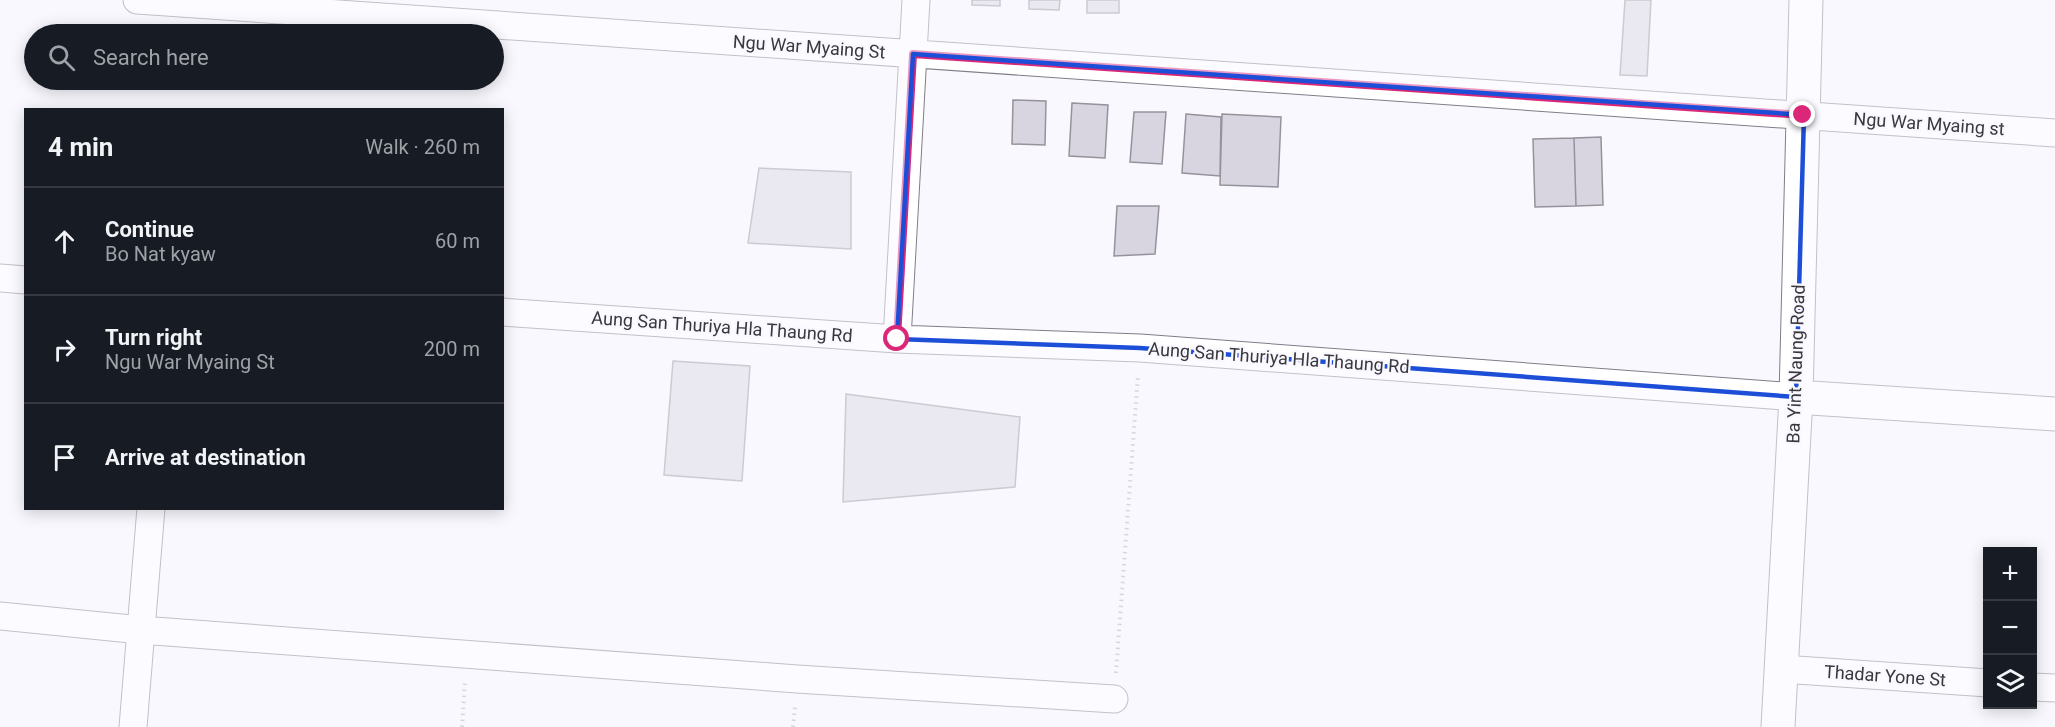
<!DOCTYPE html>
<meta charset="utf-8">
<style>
body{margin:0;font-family:Roboto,sans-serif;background:#242831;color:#f1f3f6}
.controls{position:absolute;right:18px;bottom:18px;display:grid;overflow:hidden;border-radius:0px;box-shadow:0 3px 15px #0003}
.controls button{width:54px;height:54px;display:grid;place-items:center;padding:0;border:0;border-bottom:2px solid #363941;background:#171b24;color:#f1f3f6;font:30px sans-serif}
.stop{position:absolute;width:18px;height:18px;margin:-14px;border:4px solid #db2777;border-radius:50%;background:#fff}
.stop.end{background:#db2777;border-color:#fff;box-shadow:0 2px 6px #0008}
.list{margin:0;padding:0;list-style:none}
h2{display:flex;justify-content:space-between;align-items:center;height:78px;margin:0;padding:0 24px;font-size:26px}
h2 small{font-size:20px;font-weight:400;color:#9ea1a6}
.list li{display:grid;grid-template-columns:39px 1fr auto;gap:18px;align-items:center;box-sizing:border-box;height:108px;padding:0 24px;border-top:2px solid #363941}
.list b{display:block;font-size:22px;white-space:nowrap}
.list p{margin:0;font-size:20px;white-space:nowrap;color:#9ea1a6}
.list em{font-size:20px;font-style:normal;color:#9ea1a6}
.icon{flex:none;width:33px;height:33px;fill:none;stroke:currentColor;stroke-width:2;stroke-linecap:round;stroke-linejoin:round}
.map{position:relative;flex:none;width:2055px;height:727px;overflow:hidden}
.search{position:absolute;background:#171b24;box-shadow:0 3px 15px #0003;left:24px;top:24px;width:480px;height:66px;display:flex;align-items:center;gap:15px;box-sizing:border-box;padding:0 21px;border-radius:33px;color:#9ea1a6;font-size:22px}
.panel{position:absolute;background:#171b24;box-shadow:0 3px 15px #0003;left:24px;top:108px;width:480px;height:402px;border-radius:0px}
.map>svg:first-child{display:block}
</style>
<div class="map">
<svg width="2055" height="727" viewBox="0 0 2055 727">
<rect width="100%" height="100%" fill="#faf8ff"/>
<path fill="#d8d5e0" stroke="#95929c" stroke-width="1.5" d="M972 0H1000V6L972 5Z
M1029 0H1060L1059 10 1029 9Z
M1087 0H1119V13H1087Z
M1625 0H1651L1647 76 1620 75Z
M1013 100 1046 101 1045 145 1012 144Z
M1072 103 1108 105 1105 158 1069 156Z
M1134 112H1166L1162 164 1130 162Z
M1186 114 1221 117 1220 176 1182 173Z
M1222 114 1281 117 1278 187 1220 185Z
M1601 137 1603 205 1576 206 1574 138Z
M1574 138 1576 206 1535 207 1533 139Z
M759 168 851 172V249L748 243Z
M1117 206H1159L1155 254 1114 256Z
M673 361 750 366 742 481 664 475Z
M846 394 1020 417 1015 487 843 502Z"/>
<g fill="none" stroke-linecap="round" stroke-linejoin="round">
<defs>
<path id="street" d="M137 0 2055 133
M0 278 26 280
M502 312 897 339 1140 348 1796 397
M897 339 916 0
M0 616 141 630 797 679 1114 699
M1782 669 1988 683
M2032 687 2055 688
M133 727 151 508"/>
<path id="secondary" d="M1796 397 2055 414
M1778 727 1796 397 1806 0"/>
</defs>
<use href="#street" stroke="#807d87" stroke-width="29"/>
<use href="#secondary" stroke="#807d87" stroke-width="35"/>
<path stroke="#aeadb3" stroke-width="4" stroke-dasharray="1.5 4.5" stroke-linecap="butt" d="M1116 673 1138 375
M462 727 465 682
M793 727 795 707"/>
<use href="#street" stroke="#fff" stroke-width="27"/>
<use href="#secondary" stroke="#fff" stroke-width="33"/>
</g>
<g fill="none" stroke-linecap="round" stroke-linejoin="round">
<path stroke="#db2777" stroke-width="8" d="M897 339 913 54 1803 115"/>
</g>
<path d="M0 0H2055V727H0ZM913 54 1804 115 1796 397 1140 348 897 339Z" fill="#faf8ff" fill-opacity=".55" fill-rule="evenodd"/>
<path fill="none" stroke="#1d4ed8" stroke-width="4.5" stroke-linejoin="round" d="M913 54 1804 115 1796 397 1140 348 897 339Z"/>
<g text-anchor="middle" stroke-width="4.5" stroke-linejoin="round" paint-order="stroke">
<g font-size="18" fill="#39383d" stroke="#faf8ff">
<text transform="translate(809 47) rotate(4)" y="6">Ngu War Myaing St</text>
<text transform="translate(1929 124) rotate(4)" y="6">Ngu War Myaing st</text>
<text transform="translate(722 327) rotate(4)" y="6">Aung San Thuriya Hla Thaung Rd</text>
<text transform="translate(1279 358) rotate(4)" y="6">Aung San Thuriya Hla Thaung Rd</text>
<text transform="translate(1796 364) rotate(-88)" y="6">Ba Yint Naung Road</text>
<text transform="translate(1885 676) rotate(4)" y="6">Thadar Yone St</text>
</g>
</g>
</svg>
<div class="controls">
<button>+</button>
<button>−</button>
<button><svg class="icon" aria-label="layers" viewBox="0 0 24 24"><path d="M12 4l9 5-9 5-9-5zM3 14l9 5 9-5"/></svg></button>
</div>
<div class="stop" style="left:897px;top:339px"></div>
<div class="stop end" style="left:1803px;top:115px"></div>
<div class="search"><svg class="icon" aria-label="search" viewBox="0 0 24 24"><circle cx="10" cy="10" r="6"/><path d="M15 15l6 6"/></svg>Search here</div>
<section class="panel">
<h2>4 min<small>Walk · 260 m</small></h2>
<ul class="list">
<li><svg class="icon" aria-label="ahead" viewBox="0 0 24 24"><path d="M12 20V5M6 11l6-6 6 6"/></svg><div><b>Continue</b><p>Bo Nat kyaw</p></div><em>60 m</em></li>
<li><svg class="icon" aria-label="right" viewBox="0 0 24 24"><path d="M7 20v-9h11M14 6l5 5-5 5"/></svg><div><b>Turn right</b><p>Ngu War Myaing St</p></div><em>200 m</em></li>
<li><svg class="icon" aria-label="arrive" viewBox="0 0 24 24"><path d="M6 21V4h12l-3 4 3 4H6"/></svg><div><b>Arrive at destination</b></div></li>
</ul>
</section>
</div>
